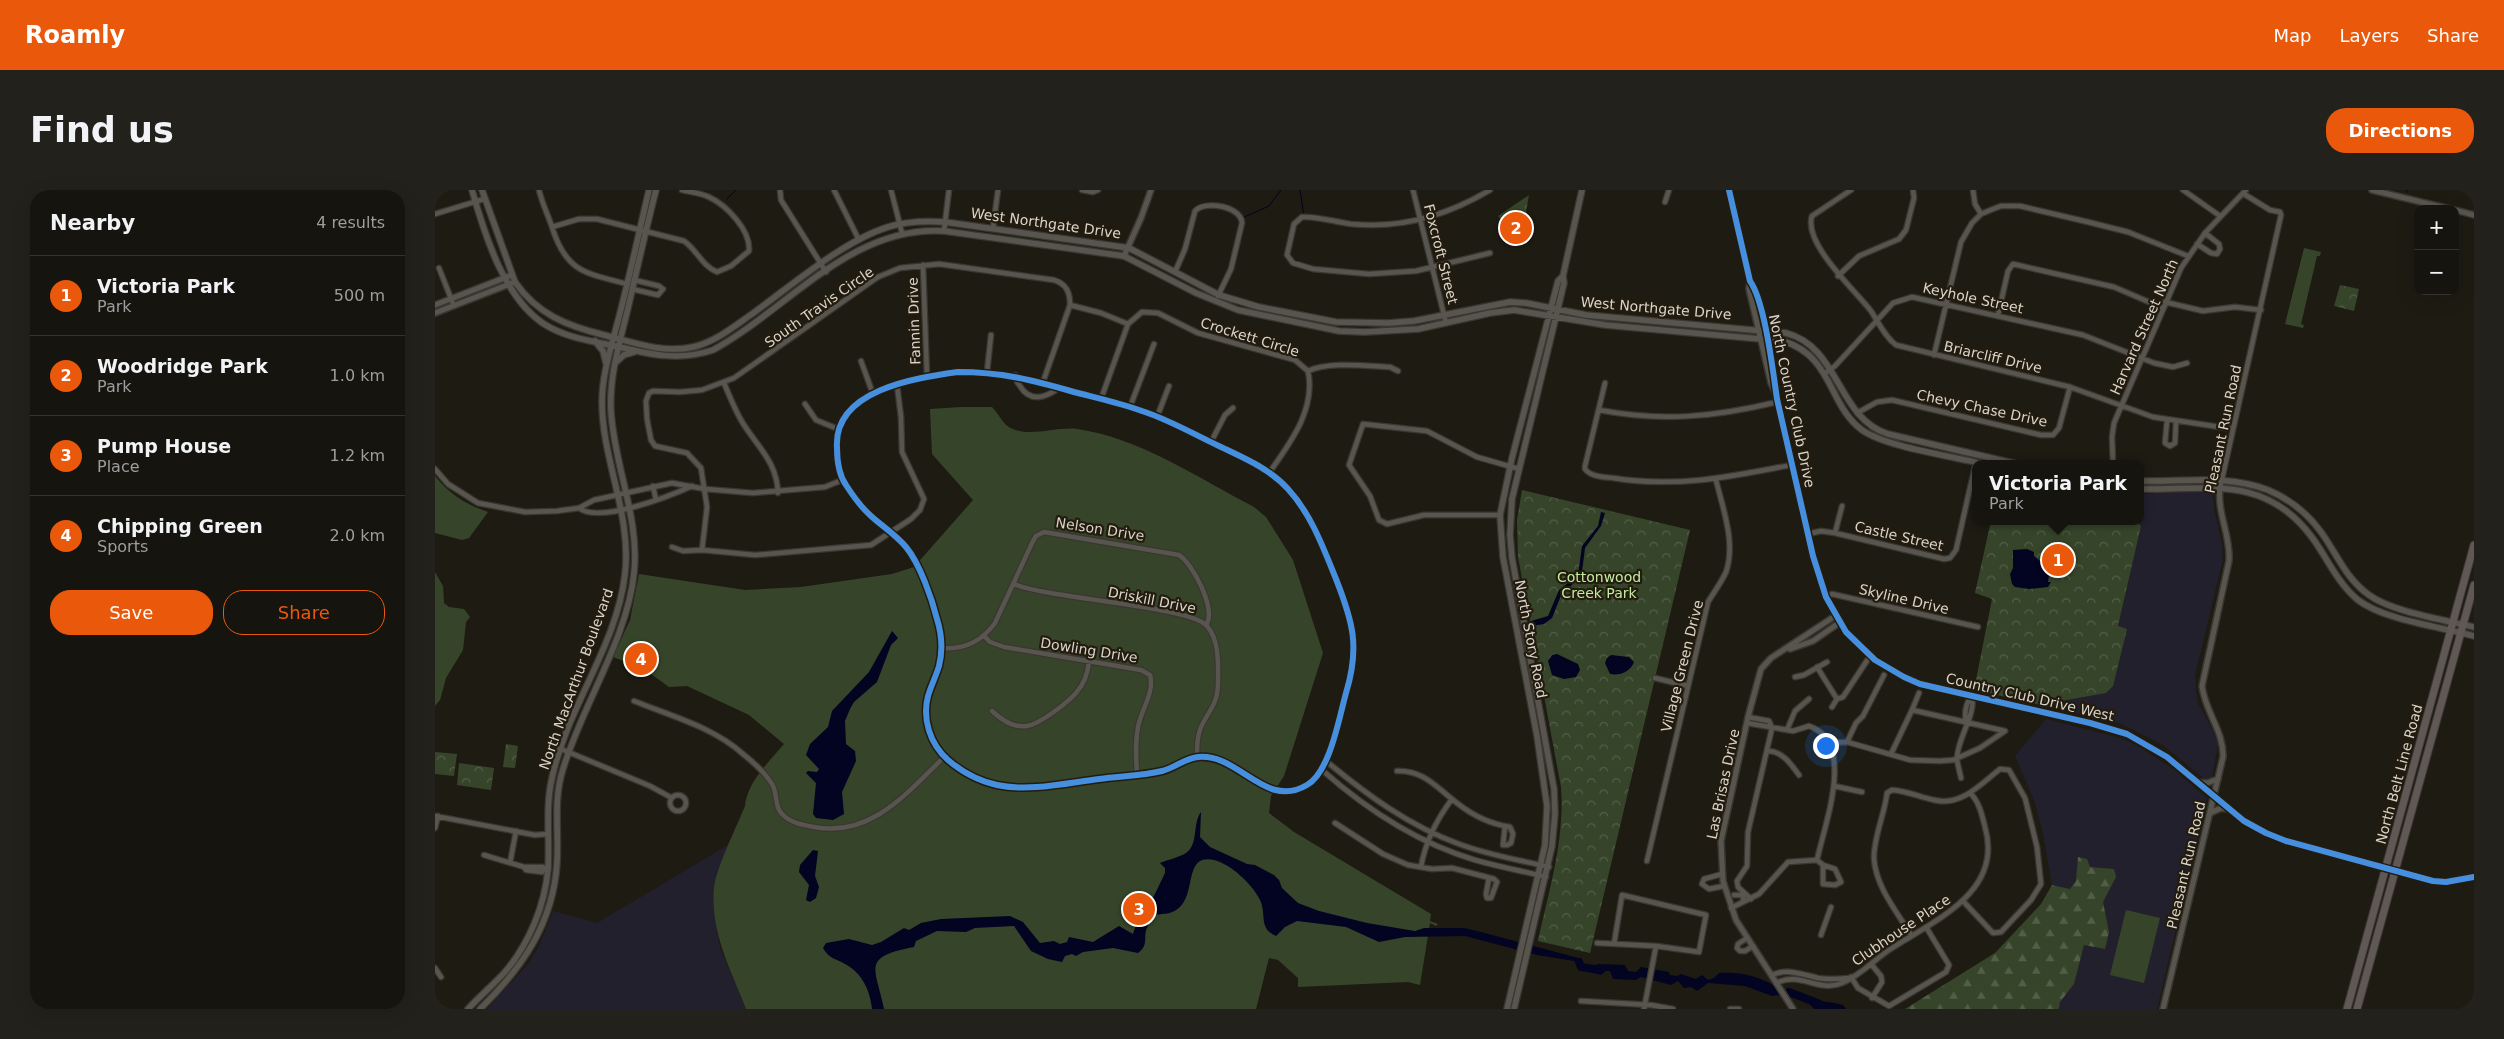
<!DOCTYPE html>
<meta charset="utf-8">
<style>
body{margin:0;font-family:"DejaVu Sans",sans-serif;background:#23211c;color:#f1f3f6}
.controls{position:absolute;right:15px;top:15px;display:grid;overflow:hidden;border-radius:10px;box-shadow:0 5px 20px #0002}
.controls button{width:45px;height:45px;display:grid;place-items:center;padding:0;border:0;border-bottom:1px solid #35332e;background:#16140e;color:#f1f3f6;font:25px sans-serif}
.you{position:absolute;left:1390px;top:555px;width:18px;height:18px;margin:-12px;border:4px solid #fff;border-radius:50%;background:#1a73e8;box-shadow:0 0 0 8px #1a73e833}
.badge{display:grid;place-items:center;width:32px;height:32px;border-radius:50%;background:#ea580c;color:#fff;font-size:16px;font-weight:700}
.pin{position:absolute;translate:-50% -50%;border:2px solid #fff;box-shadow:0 1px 5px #0006}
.popup{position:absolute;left:1537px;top:270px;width:172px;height:65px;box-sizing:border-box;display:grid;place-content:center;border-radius:10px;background:#16140e;filter:drop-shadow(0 1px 4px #0005);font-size:16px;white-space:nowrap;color:#9e9e9e}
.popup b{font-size:19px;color:#f1f3f6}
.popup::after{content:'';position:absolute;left:50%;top:100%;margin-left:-10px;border:10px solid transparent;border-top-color:#16140e}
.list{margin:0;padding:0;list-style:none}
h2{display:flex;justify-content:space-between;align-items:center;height:65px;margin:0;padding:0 20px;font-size:21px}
h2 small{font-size:16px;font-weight:400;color:#9e9e9e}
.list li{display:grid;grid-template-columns:32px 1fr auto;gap:15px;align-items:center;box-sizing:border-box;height:80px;padding:0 20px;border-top:1px solid #35332e}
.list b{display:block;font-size:19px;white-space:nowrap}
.list p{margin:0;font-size:16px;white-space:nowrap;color:#9e9e9e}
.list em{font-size:16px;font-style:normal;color:#9e9e9e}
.actions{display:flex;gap:10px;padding:15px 20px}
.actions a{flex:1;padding:11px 0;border:1px solid #ea580c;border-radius:20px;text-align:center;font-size:18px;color:#ea580c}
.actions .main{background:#ea580c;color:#fff}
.map{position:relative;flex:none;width:2039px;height:819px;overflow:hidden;border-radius:20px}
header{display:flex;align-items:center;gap:30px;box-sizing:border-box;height:70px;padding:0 25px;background:#ea580c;color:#fff}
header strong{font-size:24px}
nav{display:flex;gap:28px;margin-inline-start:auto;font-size:18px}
.intro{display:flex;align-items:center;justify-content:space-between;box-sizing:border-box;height:120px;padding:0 30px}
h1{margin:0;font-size:35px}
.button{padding:12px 22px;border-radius:20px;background:#ea580c;color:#fff;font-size:18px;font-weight:700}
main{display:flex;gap:30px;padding:0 30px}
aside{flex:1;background:#16140e;border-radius:20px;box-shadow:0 5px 20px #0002}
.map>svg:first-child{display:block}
</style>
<header>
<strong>Roamly</strong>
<nav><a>Map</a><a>Layers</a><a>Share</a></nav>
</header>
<div class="intro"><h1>Find us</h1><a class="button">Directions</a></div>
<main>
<aside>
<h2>Nearby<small>4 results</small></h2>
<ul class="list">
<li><span class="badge">1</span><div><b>Victoria Park</b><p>Park</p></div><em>500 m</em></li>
<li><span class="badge">2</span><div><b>Woodridge Park</b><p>Park</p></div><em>1.0 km</em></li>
<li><span class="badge">3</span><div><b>Pump House</b><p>Place</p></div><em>1.2 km</em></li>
<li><span class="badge">4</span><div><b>Chipping Green</b><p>Sports</p></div><em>2.0 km</em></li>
</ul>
<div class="actions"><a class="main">Save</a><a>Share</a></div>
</aside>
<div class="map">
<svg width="2039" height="819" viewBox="0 0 2039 819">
<defs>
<pattern id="forest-firs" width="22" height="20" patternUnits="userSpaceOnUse" patternTransform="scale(1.25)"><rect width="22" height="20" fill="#36452a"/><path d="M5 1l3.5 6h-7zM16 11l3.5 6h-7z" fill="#525f48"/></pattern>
<pattern id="park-crowns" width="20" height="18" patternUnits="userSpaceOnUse" patternTransform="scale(1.25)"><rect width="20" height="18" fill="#36452a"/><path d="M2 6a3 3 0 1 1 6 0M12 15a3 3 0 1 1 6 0" fill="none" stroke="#525f48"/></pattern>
</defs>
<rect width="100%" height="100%" fill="#1e1b13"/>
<path fill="#23202e" d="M1757 300 1778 301 1779 319 1788 358 1787 373 1760 485 1762 511 1778 541 1783 554 1777 587 1770 589 1728 555 1687 534 1620 518 1626 511 1633 509 1692 439 1683 437 1706 336 1700 331H1706V304Z
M1611 529 1685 548 1703 556 1738 579 1772 608 1722 819H1624L1625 812 1639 794 1649 755 1669 759 1674 742 1667 712 1680 687 1679 679 1655 677 1635 699 1617 695 1608 643 1599 610 1580 566Z
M295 654 279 697 282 740 285 758 311 819H52L94 773 105 754 118 721 162 733Z"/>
<path fill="#36452a" d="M1869 58 1886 62 1885 66H1882L1866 134 1869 135 1868 138 1850 134Z
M526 217H557C562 222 566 230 571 235 590 250 620 236 642 239 703 247 765 289 819 317L831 327 858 370 888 463 849 586 836 606 834 623 859 642 996 724 995 731 1003 734 1001 736 995 733 985 795 973 792 863 797V788L843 770 834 768 821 819H311C296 780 275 742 279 698 281 678 302 636 310 616 312 592 334 572 349 554L314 525 252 496 234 497 209 479 178 467 195 430 204 384 310 400 366 397 457 384 479 377 538 310 497 264 495 219Z
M0 286C14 304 32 315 53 322L34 348 27 350 0 343Z
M0 382 8 396 9 413 14 417 29 419 35 427 31 432 28 460 11 488 5 510 0 516Z
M1691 720 1725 728 1709 793 1675 785Z"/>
<path fill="url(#forest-firs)" d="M1643 667 1652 669 1655 677 1679 679 1681 687 1668 712 1674 742 1670 759 1649 755 1639 794 1625 812 1624 819H1470L1560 763 1606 714 1617 695 1635 699 1641 691Z"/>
<path fill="url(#park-crowns)" d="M1094 5 1086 51 1063 26Z
M1905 95 1924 99 1919 121 1899 116Z
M1087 300 1255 340 1155 763 1103 751C1114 700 1130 650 1126 597L1083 367 1082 330Z
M1556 331H1700L1706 336 1683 436 1692 439 1678 496 1671 503 1626 511 1620 518 1539 500 1557 409 1540 403Z
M71 554 83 556 80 578 68 577Z
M0 562 22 564 19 586 0 584Z
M24 573 59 578 56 600 22 595Z"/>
<path fill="#030322" d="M1166 322 1170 323 1166 336 1150 358 1147 382 1144 389 1127 403 1117 428 1109 434 1097 436 1096 431 1113 426 1124 400 1143 385 1147 356 1163 336Z
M1592 359 1599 362V366L1615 379 1613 392H1616L1613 397 1594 399 1580 397 1577 394 1575 384 1578 378V360Z
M457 441 463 448 456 455 442 492 419 512 415 519 410 531 411 554 420 561 421 571 407 602 409 624 398 630 381 628 378 624 381 593 371 583 373 581 382 582 384 579 371 565 375 554 393 537 397 521 434 482Z
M1122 464 1143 474 1145 480 1141 487 1129 489 1117 485 1113 471 1117 465Z
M1176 465 1194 467 1199 472C1195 482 1185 486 1175 484L1170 473 1172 468Z
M766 622 765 647 775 657 812 674 820 675 839 685 844 690 847 698 863 713 884 721 932 733 980 741 989 738H1029L1046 742 1147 769 1150 780H1156L1163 774 1190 775 1193 781 1201 782 1206 777 1234 782 1235 785 1242 786 1246 784 1261 789 1267 785 1273 790 1279 788 1284 783C1322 781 1334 795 1366 807 1380 812 1394 811 1408 815L1411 819H1379L1374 813 1360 808 1342 805 1337 806 1310 796 1273 793 1262 801 1256 797 1249 798 1243 791 1236 795 1206 787 1201 790 1178 789 1175 781H1169L1166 785 1144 779 1145 775 1139 771 1102 765 1030 746 970 747 944 752 911 737 862 731 850 737 841 746C823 738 832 725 825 710 818 695 796 674 779 670 739 662 774 730 717 724 716 730 713 735 711 740 709 749 713 756 703 763L678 758 648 762 641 766 637 764 630 766 627 772 613 769 596 761 579 736 540 738 531 742 502 741 481 751 479 757C425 767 441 778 449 819H437C435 800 427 783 410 774 400 768 394 769 388 758L391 753 414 749 437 755 446 752 469 738 474 740 486 733 506 729 575 726 588 732 605 753 619 751 625 754 632 752 634 747 658 752 684 736 698 744 707 717 717 710 730 683V678L725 673C734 669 743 668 751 663 764 654 757 634 766 622Z
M378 660 383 661 380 686 384 697 381 708 375 712 371 710 374 695 364 682 365 675Z"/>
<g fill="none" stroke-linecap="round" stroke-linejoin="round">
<path stroke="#030322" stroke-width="1" d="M865 0 869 26
M1971 0 1972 2
M292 9 301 0
M807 28 834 16 846 0"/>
<path stroke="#030322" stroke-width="8" d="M1144 772 1146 777 1166 780
M1354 802 1385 814 1390 819"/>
<defs>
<path id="minor" d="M104 0C107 13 113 25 117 37 131 82 150 83 192 94
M345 0 346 10 391 82
M399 0 424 50
M456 0 467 43
M647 0 658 2 663 0
M978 0 1011 133
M1416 0 1377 26C1368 54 1421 101 1436 121 1444 133 1450 147 1461 155L1635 197 1718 227 1798 239
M1538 0 1540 14 1546 24
M1748 0 1785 26
M1230 12 1234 0
M0 24 49 9
M117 37 144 29H162L249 51C262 60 267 76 282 82L296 76 314 61C316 40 291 15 274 7 266 3 255 2 247 0
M558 38 563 0
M509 41 514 0
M1762 54 1776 63 1782 64 1785 59 1784 54 1770 43
M1055 63 981 81 934 84 878 79 858 73 852 65 859 34 867 27C882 26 900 32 916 34 965 39 1013 25 1055 0
M488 75 492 187
M4 78 19 116
M740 82 750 59 760 21C770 10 806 16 807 33L796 79 783 106
M1403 86 1424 66 1464 49 1471 40 1479 8 1478 0
M197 99 223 105 228 99 224 96 199 90
M1730 112 1768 121 1800 117 1826 120
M635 115 666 123 693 134
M1563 125 1573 81 1578 74 1679 97 1728 118
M1499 165 1526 52 1537 33 1546 24 1558 19 1566 16H1585L1653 32 1693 42 1753 66
M426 171 438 204
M873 181C893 171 932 176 955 177L963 181
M523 182C566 182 598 190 639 202 662 208 685 213 707 221 735 230 760 245 786 257 809 268 835 279 853 299 876 324 888 357 901 389 918 432 925 457 911 503 904 528 895 582 872 595 830 620 804 563 763 567 750 568 740 578 727 581 706 586 685 586 664 589 632 593 594 602 562 595 544 591 527 582 513 570 495 554 487 529 493 506 496 496 501 486 504 476 508 460 507 445 502 429 497 409 485 374 471 357 461 345 447 336 436 326 426 317 418 306 411 295 404 285 402 270 402 258 398 200 480 188 523 182Z
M552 182 556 145
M1389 184 1400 176 1458 113 1477 107 1648 145 1719 173 1738 177 1752 173
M580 185C580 190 582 192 585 196 595 213 611 208 625 197
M289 193C295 207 301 223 309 235 324 258 342 273 343 303
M1170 193 1150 276V279C1156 287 1169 287 1178 288 1241 298 1295 287 1356 275
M666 209 693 134 707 122 723 123 763 143 860 170 873 181C881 220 855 253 834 283
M370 214 381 230 403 239
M695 217 719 154
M1164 220C1227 232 1280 227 1342 212
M1422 223 1442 212 1457 210 1606 245H1618L1624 238 1635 197
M722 227 734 196
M1732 231 1730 253 1735 256 1740 253 1741 231
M776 252 790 225 798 218
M1678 274 1677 247 1679 233 1746 78 1770 43 1811 0
M0 279 13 294 43 313 90 322 122 321 144 318 159 310 237 293 270 299 318 303 390 297 407 290
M218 296 221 310
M1785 298 1846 25 1845 22 1835 20 1809 4
M144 318C164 334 235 306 257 296
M1065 325H989L952 334 944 330 935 306 914 275 928 234 992 241 1042 267 1084 279
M1400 343 1407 316
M1373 344 1386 341 1400 343 1509 369 1515 368 1521 360 1540 276
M237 357 248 361 267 360 320 365 436 355 476 329 485 320 489 309 467 262 466 227 462 195
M267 360 272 317 266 278 252 263 220 256 216 250 212 229 211 211 214 203 218 201 245 202 267 200 299 188 443 87 465 78 504 74 619 90C632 94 635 103 635 115L608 192
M579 394C615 409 755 416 772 436 785 451 783 476 783 495 783 511 775 520 768 533 762 544 762 556 762 567
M1391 407 1397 404 1543 437
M549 446 555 452 569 457 706 480 715 485C720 502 706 520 703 537 700 553 701 568 702 584
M506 458C529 460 547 451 560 433L598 351 601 346 609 342 744 365C758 374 782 420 771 435
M1382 477 1402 509
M1360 487 1369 485 1392 472
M1220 488 1253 496
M199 511C236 526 278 537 308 564 318 572 330 582 337 594 343 604 339 617 348 625 356 633 368 635 379 637 436 648 473 602 509 567
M1397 517 1402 509 1408 507 1435 466
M1477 520 1484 503
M557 521C567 530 578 538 592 536 605 534 632 513 641 503 649 494 653 483 654 471
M1313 527 1334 531 1337 538
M1531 532C1529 522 1531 513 1537 505
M1312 533 1358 541 1374 536C1422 552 1389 636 1382 670
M1352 540 1360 521 1374 509
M1412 552 1421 533 1428 526 1449 485
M1394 553 1412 552 1475 570 1505 571 1518 570 1545 558 1570 541 1477 520 1456 564
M126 559 215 596 237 608
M1333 561C1347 561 1356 574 1364 585
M891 571C931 604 974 636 1024 654 1053 665 1084 670 1114 677
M887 580C931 619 983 653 1040 670 1064 677 1088 681 1111 687
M962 581C989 580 1002 598 1022 613 1037 625 1056 634 1075 637L1078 644 1076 653 1072 655H1068L1070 636
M1526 588C1525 582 1522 574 1522 568 1523 546 1541 526 1537 505
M1399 596 1427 602
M235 613a8 8 0 1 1 16 0a8 8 0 1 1-16 0Z
M0 626 100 645 113 644
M900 633 948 664 973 675 997 679 1017 678 1059 689 1062 692 1056 708H1052L1051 704 1054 688
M0 638 3 626
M49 665 89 677 91 680 107 682 109 679
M1212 671 1273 412C1279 402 1286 393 1291 382 1301 353 1288 319 1281 290
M75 673 81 641
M1388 675 1400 679 1406 692 1400 695 1388 694Z
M89 677H108L111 679
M986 677C990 653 1002 629 1017 609
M1287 684 1269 689 1267 694 1274 699 1289 696
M1299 705H1308V711
M1316 709 1303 697 1302 691 1312 676 1313 642 1337 538
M1296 718 1324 704 1353 672 1382 670 1388 675
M1386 745 1396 717
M1476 745C1462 722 1441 697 1439 669 1438 649 1450 623 1452 603L1457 600C1472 601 1485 607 1499 610 1526 617 1547 593 1565 579L1574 580 1590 608 1602 657 1606 694 1596 710 1566 742 1558 743 1528 711
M1312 748 1303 754 1302 758 1305 761H1310L1318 756
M1162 753 1221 756 1264 762 1271 725 1187 705 1179 754
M1436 774 1446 786 1447 792 1437 808
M0 778 6 787
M1337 785C1353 778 1366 784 1383 788 1394 790 1404 789 1415 788
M1416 787 1423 798 1454 816 1511 782 1514 775 1491 737
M1341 793C1365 781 1384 803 1407 793 1425 786 1439 770 1454 760 1498 731 1569 703 1550 637 1547 625 1544 611 1535 603
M1146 811 1216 815 1238 819
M1209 819 1221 756
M1295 819H1304"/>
<path id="tertiary" d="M1294 0 1315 91C1330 112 1338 182 1342 209L1378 366 1391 407 1411 442 1440 470 1469 487 1485 494 1655 533 1692 544 1732 567 1809 631 1831 643 1851 651 1998 691 2011 692 2039 687
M1937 0 2015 19
M2020 20 2039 25
M689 66 706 28 716 0
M1315 91 1314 99 1336 193 1340 202
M0 115 77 85
M0 123 80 92
M1355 459 1378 451 1404 433
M1762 592 1772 593 1783 589
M1775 623 1786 618 1793 619
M1358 819 1301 730 1288 691 1286 651 1313 527 1326 479 1336 468 1400 426
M1728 819 1788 567C1789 541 1770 522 1767 496L1794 371C1796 346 1782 324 1785 298"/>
<path id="secondary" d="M37 0C50 46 71 115 116 138 137 149 162 152 185 157 217 165 245 171 278 160 353 119 416 35 509 41L689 66 761 103 803 120 904 141 930 142 983 139 1055 123 1079 120 1170 135 1348 151C1398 166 1393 215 1427 240 1451 257 1517 266 1548 274
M47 0 80 92C102 124 132 136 169 145 197 152 228 164 258 157 280 152 298 137 317 124 356 96 408 51 453 37 472 31 491 31 510 32L694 58 784 105 824 117 901 132 953 133 979 131 1075 112 1091 113 1151 125 1351 143C1405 157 1402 228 1453 244L1582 274
M160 151 168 161 171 173
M180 173 189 165 199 162
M1706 291C1749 292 1791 284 1833 300 1854 309 1873 324 1886 342 1902 364 1911 389 1934 405 1957 422 2010 430 2039 437
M1706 299C1772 300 1829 284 1876 346 1892 367 1902 393 1923 410 1949 430 2006 437 2039 446
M33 819C45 806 58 795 70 782 94 754 110 715 113 679 115 648 110 618 117 588 132 517 182 456 190 384 197 325 167 270 167 212 167 183 177 155 184 127 195 85 204 42 214 0
M45 819C87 778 118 734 122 673 124 641 118 610 128 579 147 516 193 447 199 383 205 328 179 276 176 221 174 186 185 152 193 118 202 79 211 39 221 0
M1072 819 1110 655 1112 616 1102 546 1068 367 1065 325 1077 268 1123 91 1128 86
M1079 819 1117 656 1120 624 1119 599 1077 368 1075 345 1077 309 1129 93 1128 86 1147 0"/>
<path id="primary" d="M1912 819 2039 355
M1922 819 2039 395"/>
</defs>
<use href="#minor" stroke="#3a3631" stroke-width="7"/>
<use href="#tertiary" stroke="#3a3631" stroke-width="8"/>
<use href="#secondary" stroke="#3a3631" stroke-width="8"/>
<use href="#primary" stroke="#3a3631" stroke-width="9"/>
<use href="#minor" stroke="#58554f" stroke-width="4.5"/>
<use href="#tertiary" stroke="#58554f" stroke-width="5"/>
<use href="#secondary" stroke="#58554f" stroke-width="5.5"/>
<use href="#primary" stroke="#5f5854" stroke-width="7"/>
<defs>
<path id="cycleway" d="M1294 0 1315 91C1330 112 1338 182 1342 209L1378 366 1391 407 1411 442 1440 470 1469 487 1485 494 1655 533 1692 544 1732 567 1809 631 1831 643 1851 651 1998 691 2011 692 2039 687
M523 182C566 182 598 190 639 202 662 208 685 213 707 221 735 230 760 245 786 257 809 268 835 279 853 299 876 324 888 357 901 389 918 432 925 457 911 503 904 528 895 582 872 595 830 620 804 563 763 567 750 568 740 578 727 581 706 586 685 586 664 589 632 593 594 602 562 595 544 591 527 582 513 570 495 554 487 529 493 506 496 496 501 486 504 476 508 460 507 445 502 429 497 409 485 374 471 357 461 345 447 336 436 326 426 317 418 306 411 295 404 285 402 270 402 258 398 200 480 188 523 182Z"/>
</defs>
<use href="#cycleway" stroke="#231c0e" stroke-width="9"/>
<use href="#cycleway" stroke="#468fdf" stroke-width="6"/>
</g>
<g text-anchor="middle" stroke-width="4.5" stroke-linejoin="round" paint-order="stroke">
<g font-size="14" fill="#d8d4cb" stroke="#231c0e">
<text transform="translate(611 33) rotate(8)" y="5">West Northgate Drive</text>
<text transform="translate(1006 64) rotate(76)" y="5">Foxcroft Street</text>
<text transform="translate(1538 108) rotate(12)" y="5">Keyhole Street</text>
<text transform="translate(384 117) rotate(-35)" y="5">South Travis Circle</text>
<text transform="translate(1221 118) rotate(5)" y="5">West Northgate Drive</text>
<text transform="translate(479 131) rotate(-92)" y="5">Fannin Drive</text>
<text transform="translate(1709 137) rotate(-66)" y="5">Harvard Street North</text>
<text transform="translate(815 147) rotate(17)" y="5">Crockett Circle</text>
<text transform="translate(1558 167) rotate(13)" y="5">Briarcliff Drive</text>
<text transform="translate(1357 211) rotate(78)" y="5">North Country Club Drive</text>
<text transform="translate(1547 218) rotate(12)" y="5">Chevy Chase Drive</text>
<text transform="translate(1788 239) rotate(-78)" y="5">Pleasant Run Road</text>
<text transform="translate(665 339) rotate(9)" y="5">Nelson Drive</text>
<text transform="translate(1464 346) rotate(13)" y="5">Castle Street</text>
<text transform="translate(1469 409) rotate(13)" y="5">Skyline Drive</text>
<text transform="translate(717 410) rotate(11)" y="5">Driskill Drive</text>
<text transform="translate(1096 449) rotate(79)" y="5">North Story Road</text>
<text transform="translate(654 460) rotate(9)" y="5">Dowling Drive</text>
<text transform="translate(1247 476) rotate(-76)" y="5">Village Green Drive</text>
<text transform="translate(141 489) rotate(-70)" y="5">North MacArthur Boulevard</text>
<text transform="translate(1595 507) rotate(13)" y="5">Country Club Drive West</text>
<text transform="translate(1964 584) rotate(-75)" y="5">North Belt Line Road</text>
<text transform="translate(1288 594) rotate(-78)" y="5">Las Brisas Drive</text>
<text transform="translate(1751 675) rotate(-77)" y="5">Pleasant Run Road</text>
<text transform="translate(1466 740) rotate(-34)" y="5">Clubhouse Place</text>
</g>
<g font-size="14" fill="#c1eca0" stroke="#231c0e">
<text x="1164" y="392">Cottonwood<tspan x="1164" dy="16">Creek Park</tspan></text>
</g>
</g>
</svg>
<div class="controls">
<button>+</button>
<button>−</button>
</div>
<div class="you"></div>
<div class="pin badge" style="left:1623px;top:370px">1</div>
<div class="popup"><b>Victoria Park</b>Park</div>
<div class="pin badge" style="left:1081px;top:38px">2</div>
<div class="pin badge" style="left:704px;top:719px">3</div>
<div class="pin badge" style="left:206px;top:469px">4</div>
</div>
</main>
